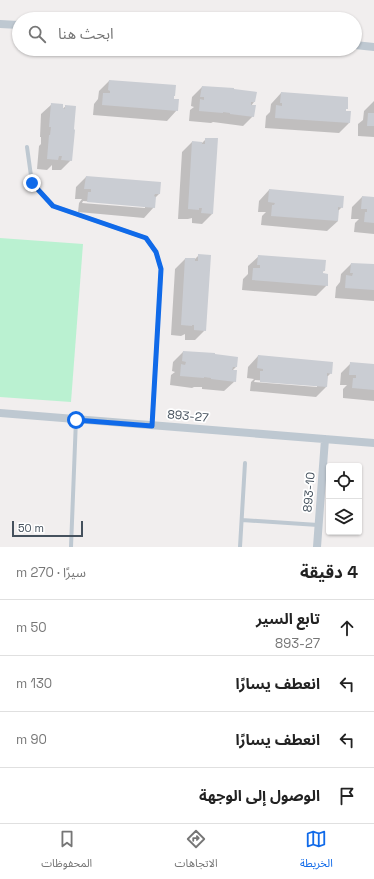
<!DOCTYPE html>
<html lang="ar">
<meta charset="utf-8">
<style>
body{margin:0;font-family:"Space Grotesk","Noto Sans Arabic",sans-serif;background:#f2f2f2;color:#222;direction:rtl}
.controls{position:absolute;right:12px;bottom:12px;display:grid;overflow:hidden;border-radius:4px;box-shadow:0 1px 3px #0004}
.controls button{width:36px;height:36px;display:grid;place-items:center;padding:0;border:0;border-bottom:1px solid #e0e0e0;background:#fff;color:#222;font:20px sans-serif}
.scale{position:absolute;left:12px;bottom:10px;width:71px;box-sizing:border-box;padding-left:4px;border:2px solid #45515d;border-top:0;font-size:11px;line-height:14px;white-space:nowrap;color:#45515d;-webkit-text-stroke:3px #fff;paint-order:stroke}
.stop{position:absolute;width:12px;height:12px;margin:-9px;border:3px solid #106ae9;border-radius:50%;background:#fff}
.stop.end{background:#106ae9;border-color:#fff;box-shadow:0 1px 4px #0008}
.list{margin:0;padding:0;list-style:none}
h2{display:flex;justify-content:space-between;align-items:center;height:52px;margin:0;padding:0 16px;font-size:17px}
h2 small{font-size:13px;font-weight:400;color:#767676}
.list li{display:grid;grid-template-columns:26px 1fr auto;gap:12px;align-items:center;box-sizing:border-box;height:56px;padding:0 16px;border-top:1px solid #e0e0e0}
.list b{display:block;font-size:15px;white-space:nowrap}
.list p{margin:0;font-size:13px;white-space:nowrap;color:#767676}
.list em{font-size:13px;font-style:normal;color:#767676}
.icon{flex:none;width:22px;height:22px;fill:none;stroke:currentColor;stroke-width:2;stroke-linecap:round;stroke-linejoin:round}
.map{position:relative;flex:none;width:374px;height:547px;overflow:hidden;direction:ltr}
.search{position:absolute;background:#fff;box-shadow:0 1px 3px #0004;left:12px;right:12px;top:12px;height:44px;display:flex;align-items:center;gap:10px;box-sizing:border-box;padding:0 14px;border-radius:22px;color:#767676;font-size:15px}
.sheet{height:276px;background:#fff}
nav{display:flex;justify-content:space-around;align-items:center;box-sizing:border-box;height:56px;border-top:1px solid #e0e0e0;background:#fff;font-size:11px;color:#767676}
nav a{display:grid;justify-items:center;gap:2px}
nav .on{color:#106ae9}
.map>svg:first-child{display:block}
</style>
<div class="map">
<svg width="374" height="547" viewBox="0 0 374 547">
<rect width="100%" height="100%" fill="#f1eeee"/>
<path fill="#baf1d1" d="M0 238 83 244 71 402 0 397Z"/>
<path fill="#0003" fill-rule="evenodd" d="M109 81 173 97 177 110 167 121 93 115 94 104 98 99 99 91Z
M202 87 254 102 251 106 253 116 243 126 213 122 211 123 189 121 190 110 194 107 191 106 192 97Z
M281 93 345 110V112H350L349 123 339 133 265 128 266 116 270 112 271 104Z
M374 101V137L358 136V124L363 120 364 111Z
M52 104 61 110 66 106 71 160 61 170H52V165L47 170 37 169 39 146 41 144V137H40L41 114Z
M206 139 212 214 202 224 192 223V218L188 219H178L182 152 192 142 202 143Z
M86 177 159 194 155 198 154 207 144 218 78 212 79 203 82 199H75L76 187ZM83 201 145 206V208L82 203Z
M269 190 342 207 338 211V221L327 231 261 225 262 216 266 212H258L259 201Z
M362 197 374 198V234L354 232 355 223 359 219H351L352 207Z
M199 255 205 330 195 340H185V334L181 336 171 335 175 269 185 259H195Z
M259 256 324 271 322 272 327 285 316 296 242 290 243 279 248 274V266Z
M351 264 374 265V301L335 298 336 287 340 282 341 274Z
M183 352 236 367 232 371 235 381 224 391 202 389V387H194L192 388 170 385 171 375 175 372 172 371 173 362Z
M258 356 331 373 327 377 326 387 316 397 250 391 251 382 254 379 247 378 248 367ZM255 380 317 385V387L254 382Z
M351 363 374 365V401L343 398V389L347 385H340L341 373Z"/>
<path fill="#cacdd3" d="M109 80 176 85 175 96H174V99H179L178 111 102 105 103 93H110V91L108 90Z
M202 86 234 88V89L257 92 255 102H251V105H256L254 117 230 114V113L223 112V113L199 111 200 99 204 100V97H200Z
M281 92 348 97V109H346V111H351L350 123 275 118 276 105 282 106V103H280Z
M51 103 63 104V108L65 109V105L76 106 74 129 75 130 72 161 61 160 62 156H59L58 160 47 159 49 135H50L51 127H49Z
M368 113H374V126H367Z
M205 138H218L213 214 201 213 202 208H199V210L188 209 192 141 202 142V144H205Z
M86 176 161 182 160 194H155L154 196 156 197 155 208 87 202 88 192H91V189H84Z
M269 189 344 196 343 208 338 207V210H339L338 221 271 216 272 205H274L275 203 268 202Z
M362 196 374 197V223L364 222 365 212H367V209H361Z
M198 254 211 255 206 331 194 330V325H192V326L181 325 185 258H195V261H198Z
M258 255 326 260 325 271H323V273L328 274V286L252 280 253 268H260V265H257Z
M351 263 374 264V290L345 288 346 275 352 276 353 273H350Z
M183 351 215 353V354L238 357 237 367H233L232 370H237L236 382 211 379V378L204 377V378L180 376 181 364 185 365 186 362 182 361Z
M258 355 333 362 332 374 327 373V376H328L327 387 260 382V371H263V369L257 368Z
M350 362 374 364V390L352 388 353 378H356V375H349Z"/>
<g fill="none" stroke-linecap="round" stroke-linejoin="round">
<path stroke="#bec8d1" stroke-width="4" d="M27 147 32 183 53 206 146 238 156 252 161 269 152 425
M242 520 318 525
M71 547 76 419
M240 547 245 463"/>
<path stroke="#bec8d1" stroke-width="8" d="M0 24 19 25
M355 45 374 47
M0 413 374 443
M317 547 325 439"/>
</g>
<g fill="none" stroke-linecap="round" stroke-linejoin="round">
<path stroke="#106ae9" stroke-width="5" d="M32 183 53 206 146 238 156 252 161 269 152 426 76 420"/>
</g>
<g text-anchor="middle" stroke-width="3.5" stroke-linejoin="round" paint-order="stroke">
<g font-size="12" fill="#45515d" stroke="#fff">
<text transform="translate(188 416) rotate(5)" y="4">893-27</text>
<text transform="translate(309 492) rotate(-85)" y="4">893-10</text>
</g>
</g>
</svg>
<div class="controls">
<button><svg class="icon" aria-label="locate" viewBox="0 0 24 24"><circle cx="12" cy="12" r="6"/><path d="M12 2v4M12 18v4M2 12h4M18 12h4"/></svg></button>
<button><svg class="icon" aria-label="layers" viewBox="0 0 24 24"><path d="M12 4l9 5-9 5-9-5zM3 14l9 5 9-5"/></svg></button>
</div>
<div class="scale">50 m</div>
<div class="stop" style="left:76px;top:420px"></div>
<div class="stop end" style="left:32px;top:183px"></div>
<div class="search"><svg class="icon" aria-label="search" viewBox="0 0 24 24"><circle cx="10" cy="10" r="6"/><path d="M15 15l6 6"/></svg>ابحث هنا</div>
</div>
<section class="sheet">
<h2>4 دقيقة<small>سيرًا · 270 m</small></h2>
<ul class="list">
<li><svg class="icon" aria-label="ahead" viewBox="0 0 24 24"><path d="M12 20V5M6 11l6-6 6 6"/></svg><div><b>تابع السير</b><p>893-27</p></div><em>50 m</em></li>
<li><svg class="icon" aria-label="left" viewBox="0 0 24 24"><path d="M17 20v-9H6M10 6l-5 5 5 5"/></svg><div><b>انعطف يسارًا</b></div><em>130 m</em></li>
<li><svg class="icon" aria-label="left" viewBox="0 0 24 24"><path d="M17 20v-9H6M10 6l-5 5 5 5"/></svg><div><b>انعطف يسارًا</b></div><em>90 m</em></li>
<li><svg class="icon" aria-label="arrive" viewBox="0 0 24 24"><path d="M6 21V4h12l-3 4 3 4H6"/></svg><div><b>الوصول إلى الوجهة</b></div></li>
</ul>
</section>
<nav>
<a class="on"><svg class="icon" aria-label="map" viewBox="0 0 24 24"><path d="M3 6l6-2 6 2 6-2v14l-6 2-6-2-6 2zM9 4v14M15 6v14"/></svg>الخريطة</a>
<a><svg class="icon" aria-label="directions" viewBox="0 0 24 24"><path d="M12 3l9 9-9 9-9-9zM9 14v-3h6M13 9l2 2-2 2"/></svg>الاتجاهات</a>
<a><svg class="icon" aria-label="saved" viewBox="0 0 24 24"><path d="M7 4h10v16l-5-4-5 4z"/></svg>المحفوظات</a>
</nav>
